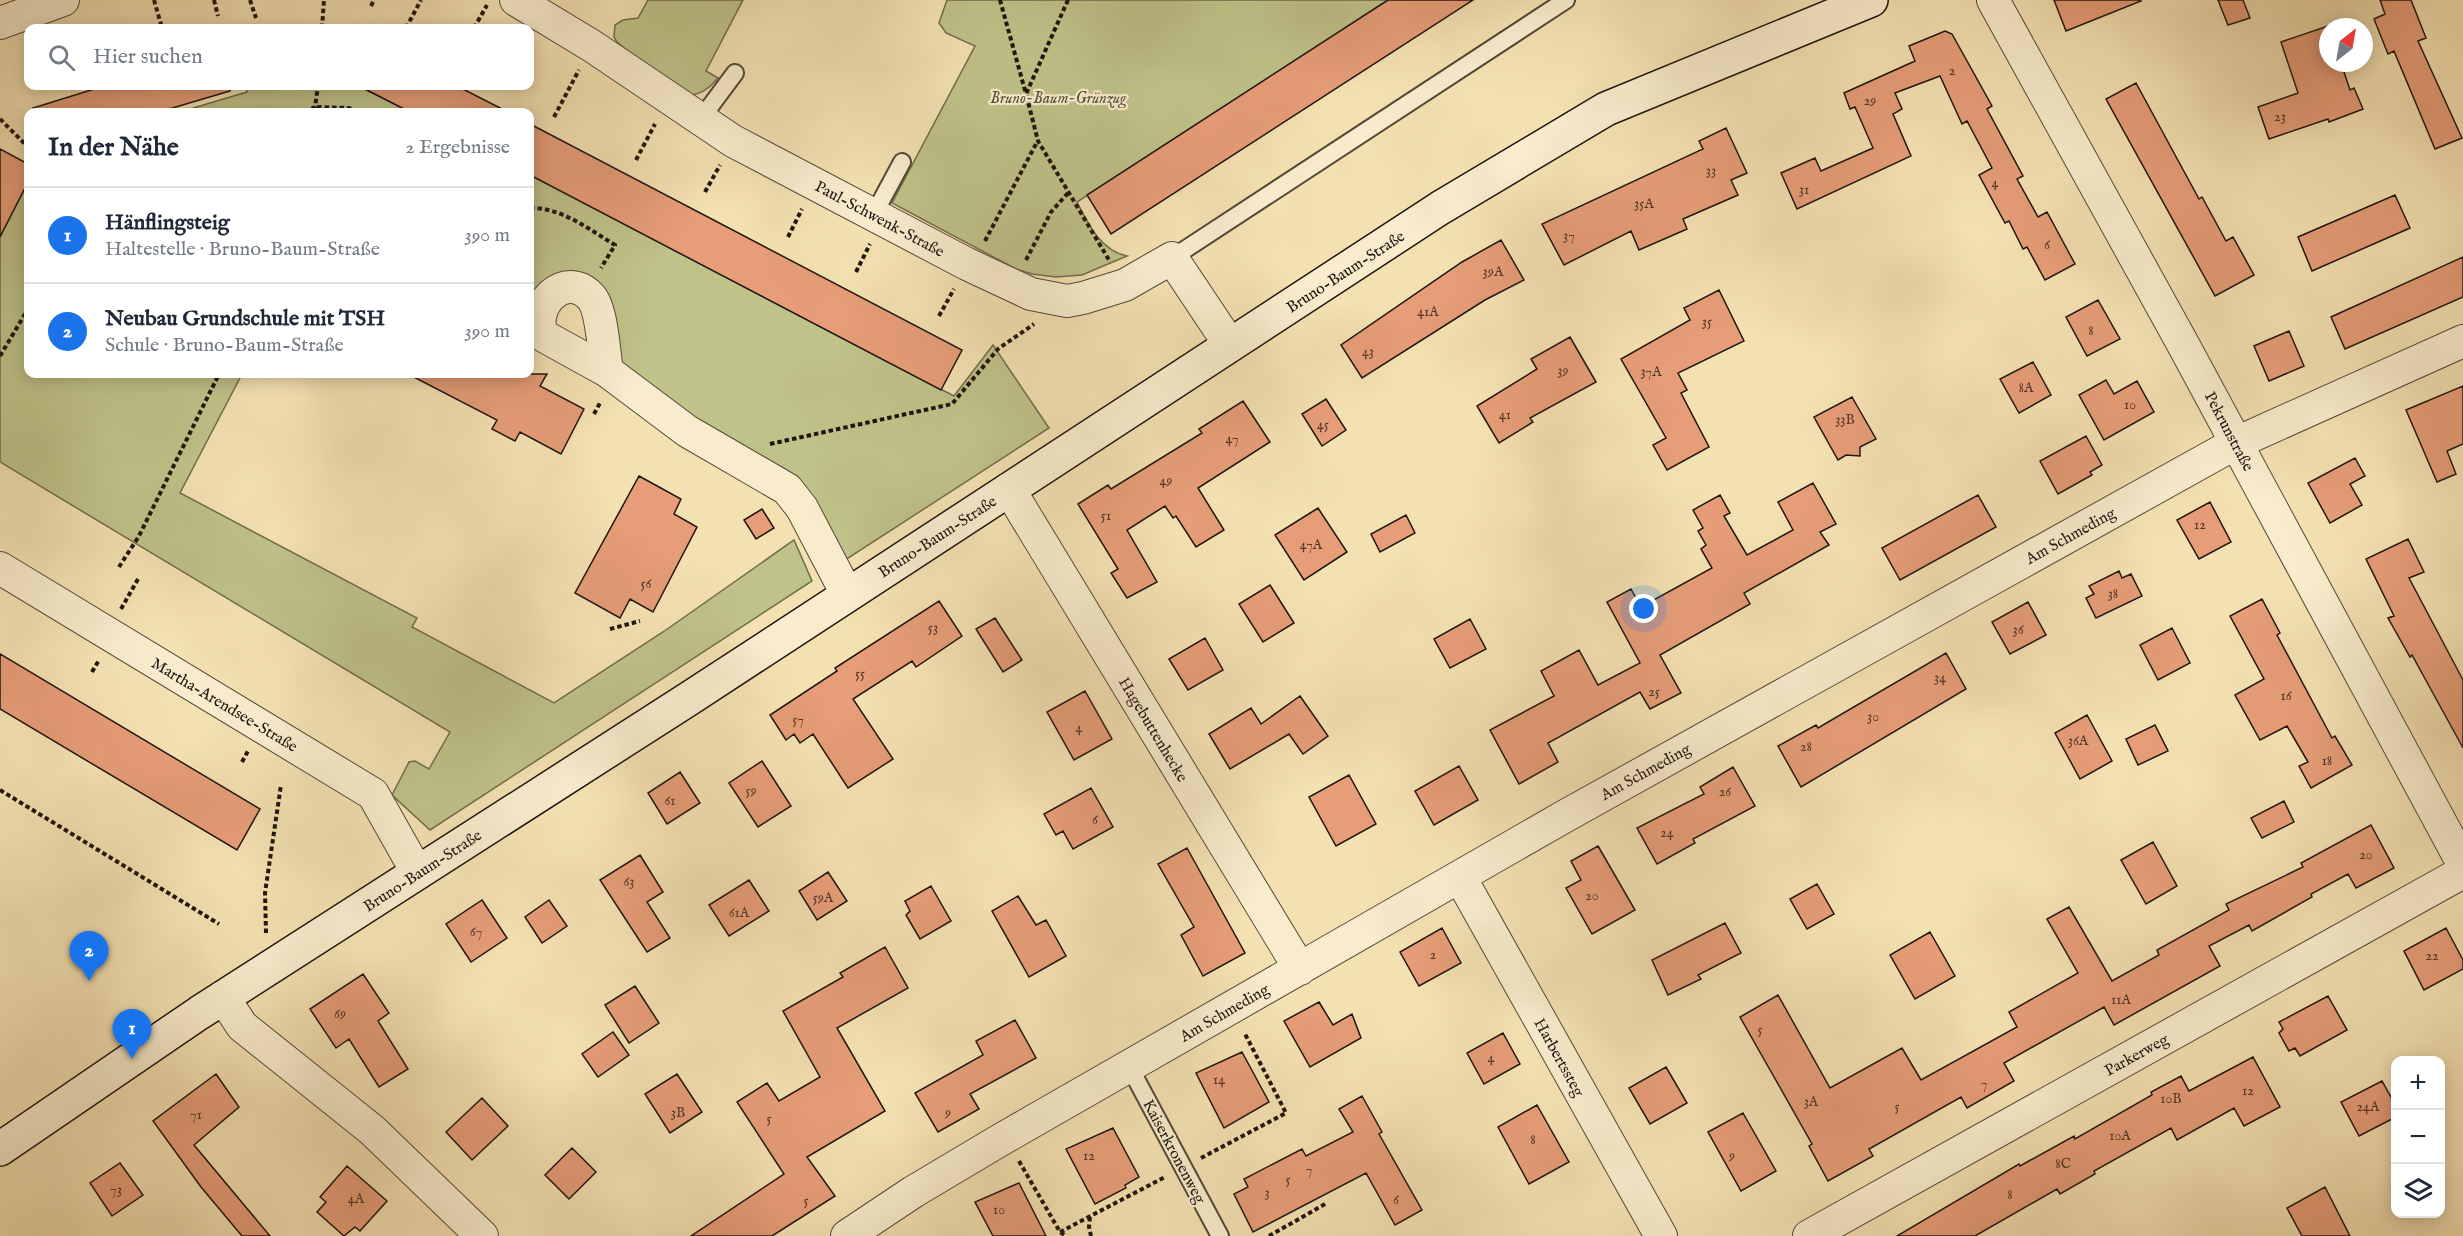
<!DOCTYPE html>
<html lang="de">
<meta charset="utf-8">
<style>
body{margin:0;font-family:"IM FELL English",serif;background:#f6f6f7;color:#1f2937}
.controls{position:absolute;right:18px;bottom:18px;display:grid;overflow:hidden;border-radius:12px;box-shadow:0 3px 15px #0003}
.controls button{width:54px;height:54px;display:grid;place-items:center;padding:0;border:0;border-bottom:2px solid #e0e1e3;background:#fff;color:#1f2937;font:30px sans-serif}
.compass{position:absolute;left:2319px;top:18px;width:54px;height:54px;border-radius:50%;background:#fff;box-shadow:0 3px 15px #0003;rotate:31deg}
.you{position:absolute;left:1644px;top:609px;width:21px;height:21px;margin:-15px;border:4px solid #fff;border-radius:50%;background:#1a73e8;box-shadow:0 0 0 9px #1a73e833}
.badge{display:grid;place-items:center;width:39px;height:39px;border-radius:50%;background:#1a73e8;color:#fff;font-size:20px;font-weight:700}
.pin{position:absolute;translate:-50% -50px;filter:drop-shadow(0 2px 3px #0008)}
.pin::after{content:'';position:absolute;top:32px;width:21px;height:18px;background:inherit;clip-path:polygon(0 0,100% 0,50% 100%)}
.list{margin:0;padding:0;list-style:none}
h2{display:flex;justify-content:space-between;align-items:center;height:78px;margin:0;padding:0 24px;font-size:26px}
h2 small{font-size:20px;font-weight:400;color:#747a83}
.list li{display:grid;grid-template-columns:39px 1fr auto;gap:18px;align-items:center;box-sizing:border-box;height:96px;padding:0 24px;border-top:2px solid #e0e1e3}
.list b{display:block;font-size:22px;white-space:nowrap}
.list p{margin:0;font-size:20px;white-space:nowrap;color:#747a83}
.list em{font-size:20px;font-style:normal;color:#747a83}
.icon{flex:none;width:33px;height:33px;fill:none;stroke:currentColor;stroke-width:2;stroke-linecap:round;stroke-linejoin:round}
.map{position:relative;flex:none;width:2463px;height:1236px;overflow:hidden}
.search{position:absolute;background:#fff;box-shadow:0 3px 15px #0003;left:24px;top:24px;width:510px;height:66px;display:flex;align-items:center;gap:15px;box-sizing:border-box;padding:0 21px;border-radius:12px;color:#747a83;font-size:22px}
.panel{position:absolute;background:#fff;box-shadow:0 3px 15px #0003;left:24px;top:108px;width:510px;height:270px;border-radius:12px}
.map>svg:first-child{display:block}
</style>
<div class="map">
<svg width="2463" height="1236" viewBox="0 0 2463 1236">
<rect width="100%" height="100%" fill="#f4e1b2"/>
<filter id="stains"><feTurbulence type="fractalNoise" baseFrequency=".00333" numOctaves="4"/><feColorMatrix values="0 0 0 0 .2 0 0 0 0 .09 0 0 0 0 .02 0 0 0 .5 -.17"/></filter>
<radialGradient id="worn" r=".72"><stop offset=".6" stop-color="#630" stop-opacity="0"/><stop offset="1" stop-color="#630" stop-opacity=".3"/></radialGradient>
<path fill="#bfc289" stroke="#6f6c4c" stroke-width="1.5" d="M648 0H743L706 71 718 78C707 91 698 96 681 96L617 42 614 37 615 25 623 20 638 18Z
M947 0H1388L1077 202C1088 224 1101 251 1127 256L1082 275 1056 277 1032 274 1016 269 892 203 975 46 946 33 939 23Z
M245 86H359L410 112H180L247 92Z
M530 175 954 396 993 345 1049 428 839 564 809 504 623 378 600 293 530 314Z
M28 182V374H242L180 493 417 618 412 627 554 703 663 632 794 540 812 581 430 830 392 795 409 762 415 761 429 769 450 732 0 462V237Z"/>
<path fill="#e69d78" stroke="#1f150f" stroke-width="1.5" d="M1388 0H1473L1111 234 1087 195Z
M2054 0H2140L2141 1 2066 31Z
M2218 0H2243L2250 18 2228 25Z
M2380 0H2411L2426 38 2418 41 2462 138 2435 149 2394 51 2388 54 2374 19 2385 14Z
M2328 26V63H2341L2350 90 2354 88 2363 109 2329 122 2328 119 2269 139 2258 107 2298 93 2281 42Z
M1945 31 1952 34 1992 106 1987 109 2023 176 2017 179 2038 217 2047 212 2075 264 2045 280 2027 247 2023 249 2009 221 2005 223 1979 175 1992 168 1967 121 1962 124 1940 76 1895 93 1902 109 1893 114 1911 156 1797 209 1781 173 1815 158 1821 171 1873 148 1855 107 1850 109 1844 93 1915 61 1909 46Z
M2136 83 2199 199 2202 197 2226 241 2233 237 2254 275 2215 296 2106 99Z
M104 86H229L230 91 159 112H34L33 108Z
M359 86H457L508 112H410Z
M530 124 962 350 941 390 530 175Z
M1726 128 1747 173 1731 180 1738 195 1683 219 1687 229 1639 250 1631 231 1564 265 1542 224 1703 149 1699 141Z
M0 149 28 164V182L0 237Z
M2395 195 2410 228 2312 271 2298 237Z
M1501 240 1524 280 1485 300 1362 378 1341 345 1462 262Z
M2463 257V297L2345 349 2331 317Z
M1719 290 1744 341 1678 373 1687 390 1681 393 1709 447 1667 470 1653 445 1666 438 1621 359 1690 320 1684 308Z
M2098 300 2120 339 2087 356 2066 317Z
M2289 331 2304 366 2269 381 2254 346Z
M1570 337 1596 382 1530 418 1533 422 1499 443 1477 406 1537 369 1531 359Z
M2033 362 2051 395 2019 413 2000 379Z
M408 374H547L540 386 584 409 561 454 520 432 515 441 492 429 497 420Z
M2106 380 2114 394 2137 381 2154 412 2104 440 2079 395Z
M2463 386V444L2447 451 2456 474 2437 482 2406 410Z
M1852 397 1876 439 1860 447V456L1846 455 1838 460 1814 417Z
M1326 399 1346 430 1322 446 1302 414Z
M1243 401 1270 442 1198 488 1224 530 1196 547 1176 516 1173 518 1165 506 1127 530 1157 582 1127 598 1111 573 1118 569 1078 504 1108 485 1111 489 1202 433 1199 429Z
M2086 436 2102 465 2090 472 2092 475 2058 494 2040 461Z
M2355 458 2365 476 2350 484 2362 505 2330 523 2308 483Z
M639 476 681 499 674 514 697 527 653 612 630 599 620 618 575 593Z
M1813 483 1836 524 1820 532 1829 545 1744 593 1750 604 1660 655 1681 693 1650 709 1640 692 1548 743 1558 762 1519 784 1490 730 1554 696 1541 671 1579 650 1598 685 1640 663 1607 602 1631 589 1641 607 1712 568 1701 549 1706 545 1698 531 1703 528 1693 510 1720 495 1730 513 1724 516 1747 555 1793 530 1778 502Z
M1978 495 1996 527 1900 580 1882 548Z
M2210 502 2231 542 2199 559 2177 520Z
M1318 508 1347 552 1304 580 1275 535Z
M762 509 774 528 756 539 744 520Z
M1406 515 1415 533 1380 552 1371 534Z
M2408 539 2424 572 2409 578 2463 680V748L2412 655 2410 657 2388 618 2394 616 2366 559Z
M2119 571 2122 578 2131 574 2142 596 2096 618 2086 598 2094 594 2089 586Z
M1270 585 1294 623 1263 642 1239 604Z
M2262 599 2280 633 2277 635 2332 738 2335 736 2352 765 2311 788 2299 766 2308 762 2287 726 2260 740 2235 695 2264 679 2230 616Z
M939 601 962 636 916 667 912 661 853 699 893 759 848 788 813 734 800 743 794 734 786 740 770 715 837 671 835 668Z
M2028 602 2046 635 2010 654 1992 622Z
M995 618 1022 660 1003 672 976 629Z
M1470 619 1486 649 1450 668 1434 639Z
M2172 628 2190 663 2158 680 2140 645Z
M1205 638 1223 670 1188 690 1169 659Z
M1946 653 1966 689 1801 787 1778 746 1816 725 1818 728Z
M0 654 260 809 237 850 0 709Z
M1085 691 1112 739 1074 760 1047 712Z
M1300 696 1328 736 1303 754 1289 734 1230 769 1209 734 1251 708 1261 724Z
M2087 715 2112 761 2080 779 2055 733Z
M2155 725 2168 751 2138 765 2126 739Z
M762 761 791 806 758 827 729 783Z
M1459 766 1478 800 1434 825 1415 791Z
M1733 767 1755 806 1693 839 1695 843 1657 864 1637 828 1704 794 1700 787Z
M680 772 700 803 667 824 648 793Z
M1349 775 1376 824 1336 846 1309 797Z
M1091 788 1113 827 1073 849 1063 831 1056 835 1044 814Z
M2284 801 2294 822 2262 838 2251 818Z
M2371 825 2394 868 2356 888 2348 874 2311 894 2312 897 2252 931 2249 925 2209 946 2220 966 2114 1025 2104 1007 2004 1063 2014 1081 1967 1108 1961 1097 1869 1149 1873 1156 1828 1181 1809 1146 1812 1144 1740 1017 1778 995 1830 1088 1902 1048 1921 1080 2017 1027 2009 1012 2078 973 2047 919 2069 907 2112 981 2159 955 2157 950 2229 910 2226 904 2303 867 2301 863Z
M2153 842 2177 886 2146 904 2121 860Z
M1598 846 1635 910 1592 934 1566 888 1581 880 1571 861Z
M1187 848 1245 953 1203 976 1181 935 1194 927 1158 864Z
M640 855 663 892 647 902 670 938 647 952 600 880Z
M828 872 847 901 817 920 799 891Z
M749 880 769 911 729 936 709 905Z
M1817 884 1834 914 1807 929 1790 899Z
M931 886 951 921 920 939 906 915 910 911 905 901Z
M1018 896 1036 925 1046 920 1066 956 1029 977 992 911Z
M482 900 507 938 471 962 446 924Z
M549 900 567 926 542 943 525 917Z
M1725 923 1741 953 1698 975 1701 979 1668 995 1652 960Z
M1442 928 1461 963 1419 986 1400 952Z
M2446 928 2463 960V969L2424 990 2404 951Z
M1930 932 1955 976 1915 999 1890 955Z
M885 947 908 988 837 1028 885 1111 807 1157 835 1196 772 1236H691L784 1174 737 1102 767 1083 779 1101 820 1077 783 1011 843 977 840 973Z
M363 974 389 1013 378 1021 408 1069 379 1087 349 1039 336 1048 310 1009Z
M635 986 659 1023 629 1043 605 1005Z
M2328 996 2347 1030 2300 1056 2295 1048 2289 1051 2279 1033 2283 1029 2279 1022Z
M1319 1002 1333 1025 1352 1014 1361 1038 1310 1067 1284 1021Z
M1015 1020 1036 1058 970 1094 979 1109 938 1132 915 1093 983 1055 976 1041Z
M613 1032 629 1055 598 1077 582 1054Z
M1503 1033 1520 1064 1484 1084 1467 1053Z
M1242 1052 1269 1102 1224 1128 1196 1073Z
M2253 1057 2280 1107 2244 1126 2234 1108 2177 1140 2171 1128 2094 1171 2095 1174 2060 1194 2057 1189 1975 1236H1897L2019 1164 2020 1166 2074 1136 2075 1139 2152 1095 2151 1092 2181 1076 2189 1091Z
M1666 1067 1687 1103 1650 1124 1629 1088Z
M216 1074 239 1107 194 1145 270 1236H242L201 1187 153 1121Z
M677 1074 702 1112 670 1133 645 1094Z
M2382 1081 2396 1106V1117L2359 1136 2341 1102Z
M1362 1096 1382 1132 1379 1134 1422 1210 1395 1225 1366 1173 1253 1232 1234 1194 1248 1187 1244 1179 1302 1149 1306 1156 1353 1132 1339 1109Z
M482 1098 508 1126 472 1160 446 1132Z
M1537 1105 1569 1162 1529 1184 1498 1127Z
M1743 1113 1776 1171 1741 1191 1708 1132Z
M1113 1128 1139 1177 1125 1185 1126 1188 1095 1204 1066 1149Z
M572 1148 596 1172 569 1199 545 1175Z
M120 1163 143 1195 112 1216 90 1183Z
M347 1166 387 1201 360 1231 355 1227 344 1236 317 1212 326 1202 320 1197Z
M1019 1183 1046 1236H993L975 1202Z
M2325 1187 2350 1236H2302L2287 1208Z"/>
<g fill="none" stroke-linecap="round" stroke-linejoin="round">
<defs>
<path id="lane" d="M700 120 735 73
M874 214 902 162
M1172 258 1566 0
M1129 1066 1220 1236"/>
<path id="street" d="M516 0 592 46 733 141 967 264 1031 294 1067 301 1083 298 1125 285 1172 258 1230 345
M1993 0 2184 346 2463 864
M0 23 63 0
M607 371C604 354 602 307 590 296 565 270 530 305 542 335L607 371 687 431 787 489 802 508 847 594
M1009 489 1300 969
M0 568 373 794 417 872
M1460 877 1661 1236
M223 997 242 1026 372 1130 482 1236
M847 1236 913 1192 1002 1139 1567 815 2236 443 2463 341
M1809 1236 2463 872"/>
<path id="secondary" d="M0 1149 199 1013 690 698 1440 208 1606 109 1871 0"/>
</defs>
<use href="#lane" stroke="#544838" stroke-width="20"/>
<use href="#street" stroke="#544838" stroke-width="34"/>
<use href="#secondary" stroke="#1f150f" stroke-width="36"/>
<path stroke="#1f150f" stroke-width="4" stroke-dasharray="4.5 3" stroke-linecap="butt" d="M154 0 162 28
M214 0 218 16
M250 0 256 18
M1000 0 1026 94
M1068 0 1026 94 1038 141 1109 260
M371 6 374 0
M322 28 324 0
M406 28 421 0
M474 28 487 5
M305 112 315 107 318 86
M317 112 315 107 349 108 355 112
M554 117 579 70
M0 119 28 147
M636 160 655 124
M705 192 720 165
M530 208C561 207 590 230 615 245L601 268
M788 237 802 209
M985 241 1037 142
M1026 260 1051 212 1068 193
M856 272 870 244
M939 316 954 289
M0 356 28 309
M594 414 601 401
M770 444 952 404 998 349 1034 324
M119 567 139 536 219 374
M121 609 138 579
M610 629 640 621
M92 672 99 660
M242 762 248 751
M0 790 219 924
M266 933 265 893 281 785
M1201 1158 1286 1113 1244 1032
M1019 1161 1060 1232 1066 1236
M1090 1217 1089 1227 1091 1236
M1060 1232 1165 1177
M1269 1236 1327 1203"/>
<use href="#lane" stroke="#f8eccd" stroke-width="16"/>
<use href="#street" stroke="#f8eccd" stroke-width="32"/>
<use href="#secondary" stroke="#f8eccd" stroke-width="33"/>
</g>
<g text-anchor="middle" stroke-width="4.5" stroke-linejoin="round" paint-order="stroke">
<g font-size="14" fill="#513729">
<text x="1952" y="75">2</text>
<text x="1870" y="105">29</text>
<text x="2280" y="121">23</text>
<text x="1711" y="175">33</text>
<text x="1995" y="187">4</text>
<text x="1804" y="194">31</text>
<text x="1644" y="208">35A</text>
<text x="1569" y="240">37</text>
<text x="2047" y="249">6</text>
<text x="1493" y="276">39A</text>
<text x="1428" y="316">41A</text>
<text x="1707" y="326">35</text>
<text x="2091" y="335">8</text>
<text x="1368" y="356">43</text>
<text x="1563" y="375">39</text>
<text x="1651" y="376">37A</text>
<text x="2026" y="392">8A</text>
<text x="2130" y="409">10</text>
<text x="1505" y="419">41</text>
<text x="1845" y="424">33B</text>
<text x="1323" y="429">45</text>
<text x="1232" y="443">47</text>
<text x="1166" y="485">49</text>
<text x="1106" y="520">51</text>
<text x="2200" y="529">12</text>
<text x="1311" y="549">47A</text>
<text x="646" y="588">56</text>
<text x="2113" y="598">38</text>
<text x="933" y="632">53</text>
<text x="2018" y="634">36</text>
<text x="860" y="678">55</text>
<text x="1940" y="682">34</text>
<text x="1654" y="696">25</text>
<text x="2286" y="700">16</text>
<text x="1873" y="721">30</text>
<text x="798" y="724">57</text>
<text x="1079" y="732">4</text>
<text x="2078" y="745">36A</text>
<text x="1806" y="751">28</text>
<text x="2327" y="765">18</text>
<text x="751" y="795">59</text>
<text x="1725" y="796">26</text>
<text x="670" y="805">61</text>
<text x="1095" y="824">6</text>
<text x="1667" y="837">24</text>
<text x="2366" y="859">20</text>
<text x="629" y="886">63</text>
<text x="1592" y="900">20</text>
<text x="823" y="902">59A</text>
<text x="739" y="917">61A</text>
<text x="476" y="936">67</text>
<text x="1433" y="959">2</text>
<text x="2432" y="960">22</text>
<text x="2121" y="1004">11A</text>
<text x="340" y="1018">69</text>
<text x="1760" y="1034">5</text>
<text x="1491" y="1062">4</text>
<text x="1219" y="1084">14</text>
<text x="1984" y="1088">7</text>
<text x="2248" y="1095">12</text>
<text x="2171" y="1103">10B</text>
<text x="1811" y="1106">3A</text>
<text x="1897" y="1111">5</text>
<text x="2368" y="1111">24A</text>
<text x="678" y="1117">3B</text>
<text x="948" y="1117">9</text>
<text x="196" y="1119">71</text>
<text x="769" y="1123">5</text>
<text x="2120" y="1140">10A</text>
<text x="1533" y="1144">8</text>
<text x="1089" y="1160">12</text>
<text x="1732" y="1160">9</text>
<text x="2063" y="1168">8C</text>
<text x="1309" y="1174">7</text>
<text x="1288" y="1184">5</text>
<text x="116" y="1194">73</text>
<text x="1267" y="1197">3</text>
<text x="2010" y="1199">8</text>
<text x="356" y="1203">4A</text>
<text x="1396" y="1204">6</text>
<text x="806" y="1205">5</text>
<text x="999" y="1214">10</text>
</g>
<g font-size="16" font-style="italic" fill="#57523a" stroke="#f8eccd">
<text x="1058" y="103">Bruno-Baum-Grünzug</text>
</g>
<g font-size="16" fill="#1f150f" stroke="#f8eccd">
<text transform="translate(880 218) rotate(28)" y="6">Paul-Schwenk-Straße</text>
<text transform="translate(1345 271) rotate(-33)" y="6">Bruno-Baum-Straße</text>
<text transform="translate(2230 431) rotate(62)" y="6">Pekrunstraße</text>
<text transform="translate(2070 535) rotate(-29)" y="6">Am Schmeding</text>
<text transform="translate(937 536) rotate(-33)" y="6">Bruno-Baum-Straße</text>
<text transform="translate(225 704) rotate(31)" y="6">Martha-Arendsee-Straße</text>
<text transform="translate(1154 729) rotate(59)" y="6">Hagebuttenhecke</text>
<text transform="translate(1645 771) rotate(-29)" y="6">Am Schmeding</text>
<text transform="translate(422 870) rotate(-33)" y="6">Bruno-Baum-Straße</text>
<text transform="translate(1224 1012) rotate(-30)" y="6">Am Schmeding</text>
<text transform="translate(2136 1054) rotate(-29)" y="6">Parkerweg</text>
<text transform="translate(1560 1057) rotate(61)" y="6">Harbertssteg</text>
<text transform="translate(1175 1151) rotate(62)" y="6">Kaiserkronenweg</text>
</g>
</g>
<rect width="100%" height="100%" filter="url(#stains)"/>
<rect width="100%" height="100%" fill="url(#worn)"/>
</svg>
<div class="controls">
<button>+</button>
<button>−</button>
<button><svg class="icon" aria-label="layers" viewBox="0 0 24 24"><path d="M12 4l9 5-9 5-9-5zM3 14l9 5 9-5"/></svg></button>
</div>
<svg class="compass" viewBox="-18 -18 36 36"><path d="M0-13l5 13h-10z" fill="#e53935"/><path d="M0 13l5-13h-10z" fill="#747a83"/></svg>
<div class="you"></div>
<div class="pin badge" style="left:132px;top:1059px">1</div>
<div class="pin badge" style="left:89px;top:981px">2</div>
<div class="search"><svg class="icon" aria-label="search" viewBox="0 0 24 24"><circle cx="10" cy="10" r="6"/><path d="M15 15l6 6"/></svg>Hier suchen</div>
<section class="panel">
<h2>In der Nähe<small>2 Ergebnisse</small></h2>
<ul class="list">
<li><span class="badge">1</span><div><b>Hänflingsteig</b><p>Haltestelle · Bruno-Baum-Straße</p></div><em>390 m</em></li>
<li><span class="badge">2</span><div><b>Neubau Grundschule mit TSH</b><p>Schule · Bruno-Baum-Straße</p></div><em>390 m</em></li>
</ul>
</section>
</div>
